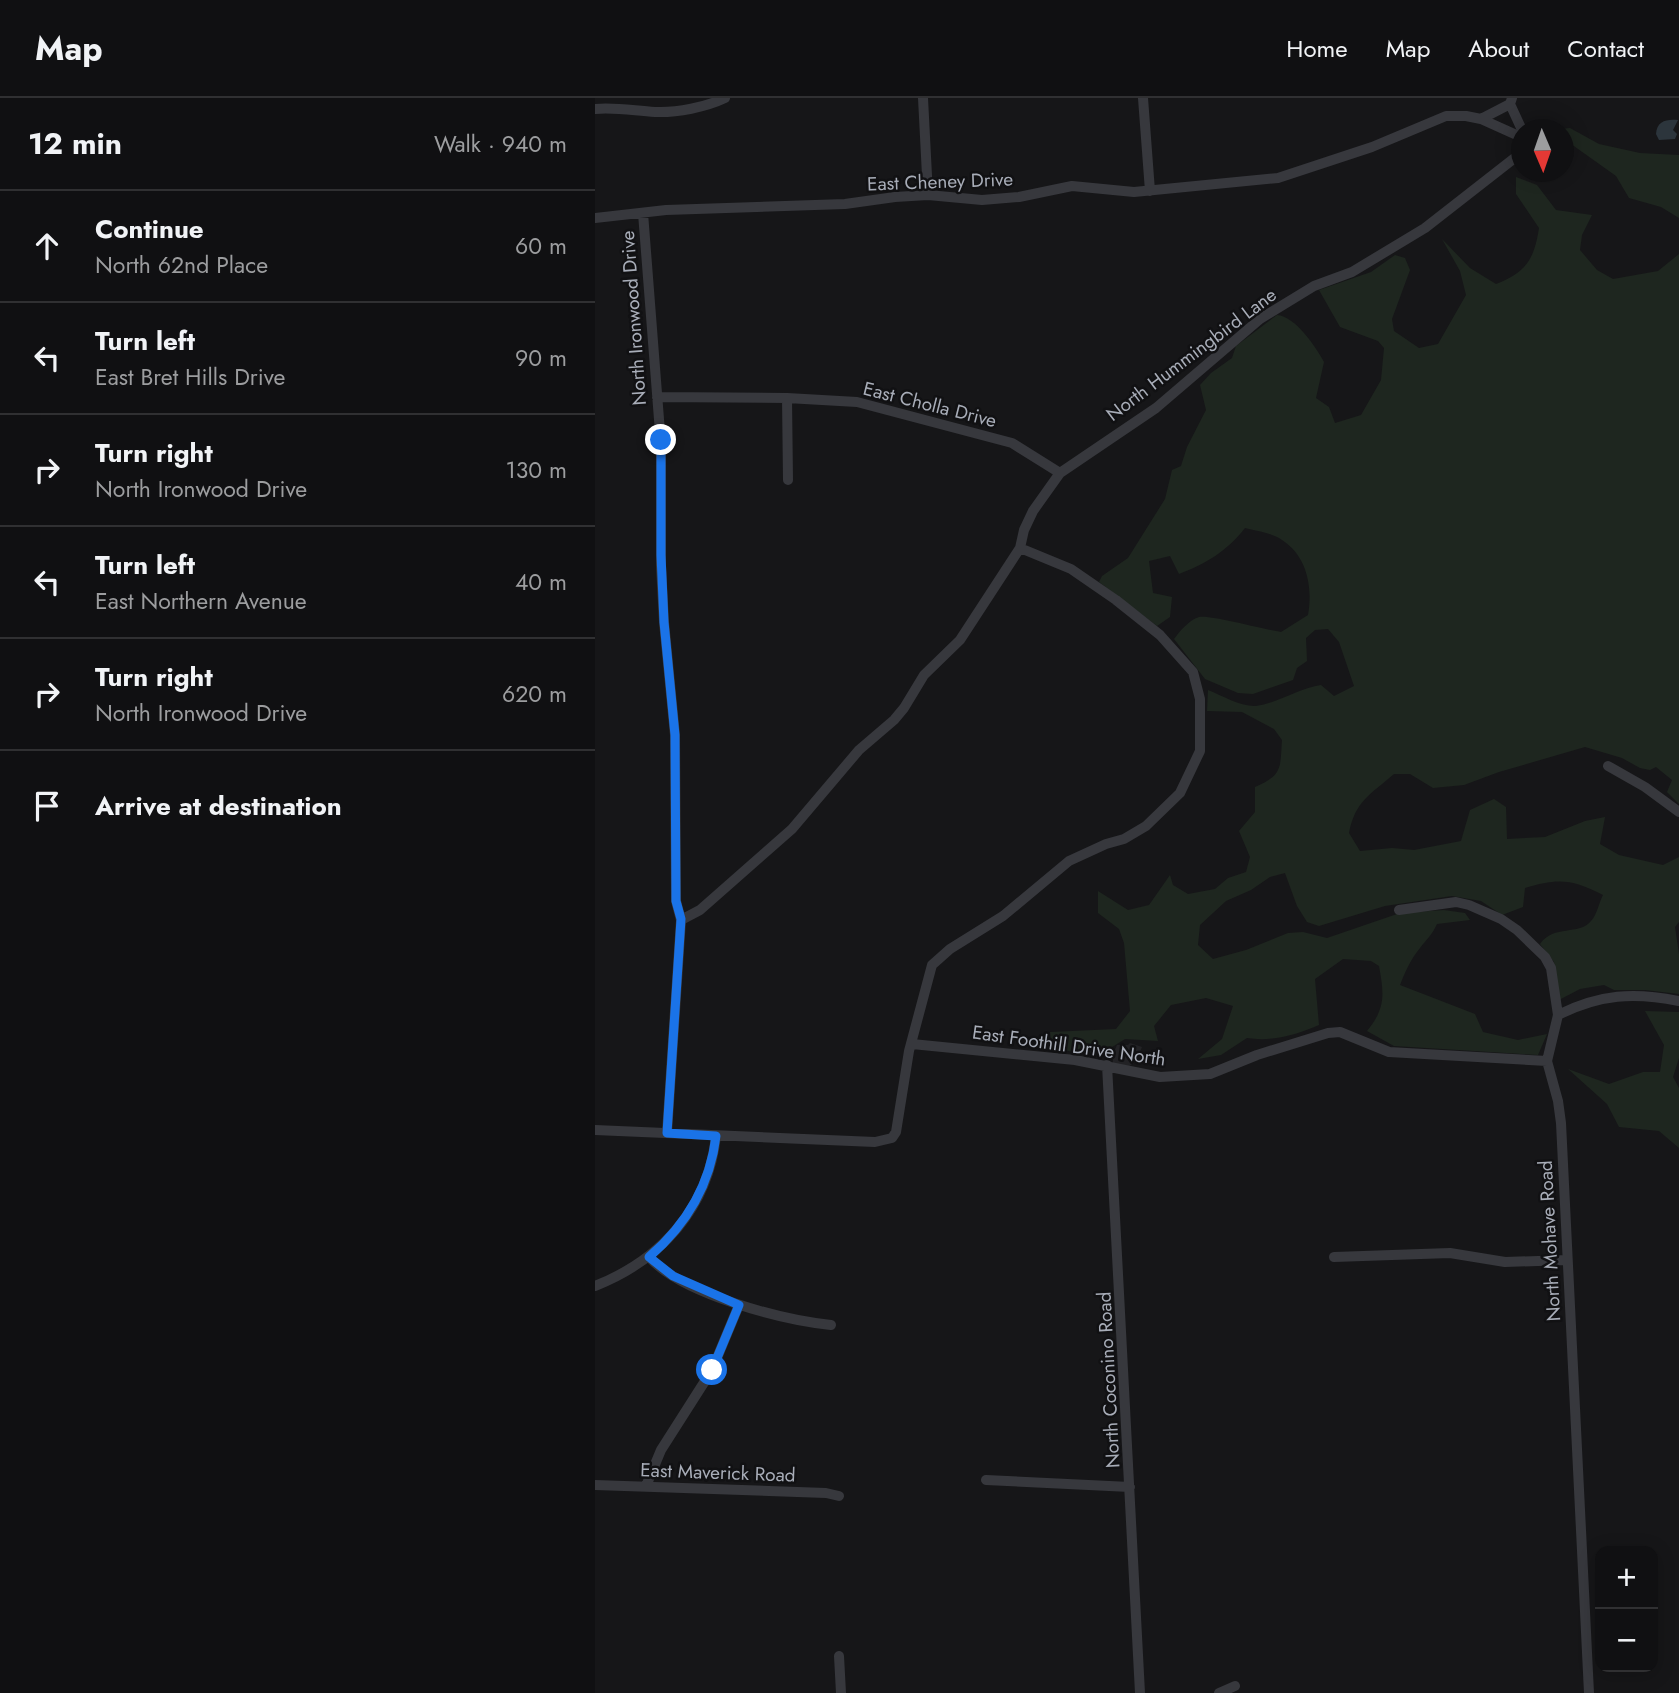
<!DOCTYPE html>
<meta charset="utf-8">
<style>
body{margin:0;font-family:Jost,sans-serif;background:#1e1e20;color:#f1f3f6}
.controls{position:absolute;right:21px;bottom:21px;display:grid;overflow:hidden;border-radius:14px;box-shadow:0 4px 18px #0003}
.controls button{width:63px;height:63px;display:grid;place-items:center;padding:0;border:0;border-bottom:2px solid #303032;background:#101012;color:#f1f3f6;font:35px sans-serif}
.compass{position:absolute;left:916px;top:21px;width:63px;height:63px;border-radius:50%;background:#101012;box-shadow:0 4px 18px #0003;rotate:178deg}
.stop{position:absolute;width:21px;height:21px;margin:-16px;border:5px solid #1a73e8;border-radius:50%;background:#fff}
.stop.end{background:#1a73e8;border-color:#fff;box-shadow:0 2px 7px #0008}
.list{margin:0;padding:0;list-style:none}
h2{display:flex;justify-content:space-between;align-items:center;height:91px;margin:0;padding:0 28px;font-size:30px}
h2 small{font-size:23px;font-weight:400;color:#9c9d9f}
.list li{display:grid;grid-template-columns:46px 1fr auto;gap:21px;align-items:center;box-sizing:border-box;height:112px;padding:0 28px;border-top:2px solid #303032}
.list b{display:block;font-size:26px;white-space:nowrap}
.list p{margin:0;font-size:23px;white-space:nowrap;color:#9c9d9f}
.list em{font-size:23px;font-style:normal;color:#9c9d9f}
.icon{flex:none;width:38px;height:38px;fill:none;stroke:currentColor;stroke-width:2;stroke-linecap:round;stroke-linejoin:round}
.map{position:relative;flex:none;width:1084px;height:1595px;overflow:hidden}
header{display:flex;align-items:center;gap:42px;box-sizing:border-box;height:98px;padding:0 35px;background:#101012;border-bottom:2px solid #303032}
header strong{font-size:33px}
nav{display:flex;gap:38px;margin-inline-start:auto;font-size:24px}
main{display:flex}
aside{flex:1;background:#101012}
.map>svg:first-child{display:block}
</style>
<header>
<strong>Map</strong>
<nav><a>Home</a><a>Map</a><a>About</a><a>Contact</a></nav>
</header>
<main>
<aside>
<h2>12 min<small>Walk · 940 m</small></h2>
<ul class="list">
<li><svg class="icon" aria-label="ahead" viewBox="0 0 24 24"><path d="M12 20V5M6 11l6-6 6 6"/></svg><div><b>Continue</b><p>North 62nd Place</p></div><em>60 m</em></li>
<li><svg class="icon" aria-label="left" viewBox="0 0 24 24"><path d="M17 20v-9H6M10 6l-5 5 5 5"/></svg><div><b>Turn left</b><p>East Bret Hills Drive</p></div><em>90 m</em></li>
<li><svg class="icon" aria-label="right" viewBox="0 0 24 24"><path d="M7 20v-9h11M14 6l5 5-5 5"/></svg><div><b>Turn right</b><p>North Ironwood Drive</p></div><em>130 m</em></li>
<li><svg class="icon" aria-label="left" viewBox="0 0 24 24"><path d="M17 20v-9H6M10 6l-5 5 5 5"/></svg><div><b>Turn left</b><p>East Northern Avenue</p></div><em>40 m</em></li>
<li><svg class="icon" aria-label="right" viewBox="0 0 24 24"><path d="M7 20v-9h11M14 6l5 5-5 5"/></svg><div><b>Turn right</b><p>North Ironwood Drive</p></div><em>620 m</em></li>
<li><svg class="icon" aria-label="arrive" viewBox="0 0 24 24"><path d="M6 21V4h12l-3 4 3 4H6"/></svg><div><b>Arrive at destination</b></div></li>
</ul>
</aside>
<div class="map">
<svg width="1084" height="1595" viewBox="0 0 1084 1595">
<rect width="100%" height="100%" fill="#161618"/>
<path fill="#222225" d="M535 945 547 949 541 964 534 968 518 966V956L522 947H533Z"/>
<path fill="#1e261f" d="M975 30 1004 46 1045 55 1084 57V120L1066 109 1034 100 1021 78 969 41 968 32 965 31Z
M921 79 942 87 961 112 997 117 987 137 985 152 1002 172 1018 181 1063 173 1084 156V706L1072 694 1077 682 1061 669 1055 672 1045 670 1027 660 990 649 904 674 869 687 838 690 815 676H799C776 696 760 703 754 735L765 753 797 750 819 752 866 743 875 712 899 701 911 709 912 741 950 739 990 723 1010 719 1005 746 1024 757 1068 767 1084 759V824L1080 829 1084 856V896L1050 892H1019L1009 887 985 891 964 902 959 864 945 846C959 826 984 838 996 823 1002 817 1004 804 1008 797 977 781 963 780 930 790L928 809 907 817 886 803 857 798 790 808 724 828 712 824 702 808 690 775 675 779 656 792 631 803 605 827 603 847 618 861 651 852 693 835 708 834 732 840 805 815 849 812 870 815 875 822 842 826C837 837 832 841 825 850 816 861 810 874 805 887L880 916 888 934 923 942 952 936 943 957 799 948 772 933C791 910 789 896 784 868L776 863 748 861 720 881 724 927C701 937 677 944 652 940L626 957 603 961 627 941 638 908 611 900 576 907 559 928 563 943 530 941 509 954 486 956 457 949 455 934 521 931 535 913 529 845 524 831 503 815V793L533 812 554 807 575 777 578 787 593 796 620 791 633 780 651 774 655 759 644 733 660 714V689C688 677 685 670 687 642L679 631 647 614 612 613 613 592C628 598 646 609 661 608 681 606 704 590 726 587L739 598 759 588 744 544 733 531 720 532 711 540 712 563 702 570 698 582 658 596 643 595 610 581 579 541C585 533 594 522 604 519 613 516 672 532 686 534L713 517C718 489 712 458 687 442 678 435 661 433 650 430 632 453 611 466 584 476L575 458 554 463 558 495 577 499 575 519 562 528 504 484 507 478 533 460 570 401 577 372 586 368 592 349 611 312 605 287 616 275 637 260 641 248 682 217C700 218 721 249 729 264L721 300 734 309 740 325 766 317 786 282 789 250 783 243 745 229 724 192 776 174 800 157 810 160 815 172 797 221 799 233 824 250 843 246 871 197 865 173 847 141 875 170 901 186C931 174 939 162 944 130L921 96Z
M1050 913 1084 914V960L1078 979 1084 990V1050L1064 1033 1024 1029 1012 1006 973 971 1014 986 1048 974H1065L1069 947Z"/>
<path fill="#2c353c" d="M1083 22 1078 32 1082 36 1080 41 1064 42 1061 36C1062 23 1071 21 1083 22Z"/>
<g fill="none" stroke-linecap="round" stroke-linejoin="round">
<path stroke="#37383d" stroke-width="10" d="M328 0 333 97
M548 0 555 93
M917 0 915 6 927 32
M0 11C21 9 40 13 60 14 82 15 111 9 130 0
M886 21 915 6
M48 115 66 347V467L69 524 80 637 81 803 86 822 72 1035
M0 120 71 112 250 106 300 99 333 97 387 102 424 99 477 88 539 94 683 80 777 49 851 18H871L886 21 926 39
M62 299 192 300 262 304 417 345 465 375
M192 300 193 382
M1013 668 1050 689 1084 714
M804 812 861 804 874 807 906 821 922 832 950 859 956 870 963 917 952 963 963 1003 966 1025 994 1595
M86 822 105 812 197 731 264 652 299 622 309 610 329 577 365 542 425 450 429 432 438 413 465 375 561 310 665 221 719 188 757 174 830 130 926 55
M963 917C1005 896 1039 894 1084 903
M317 946 480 962 565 979 615 976 662 957 733 935 745 934 794 954 952 963
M512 967 545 1595
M0 1032 280 1044 297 1040 301 1034 314 953 337 867 355 851 408 818 474 763 511 746 529 741 551 728 585 695 605 653V601L598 574 565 537 521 502 476 471 425 450
M54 1159C87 1196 187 1222 236 1227
M739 1159 855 1155 910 1164 972 1162
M0 1188C66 1162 113 1110 121 1038
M391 1382 535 1389
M0 1387 231 1395 244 1398
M51 1388 66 1352 117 1272 144 1207
M244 1558 246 1595
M624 1595 640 1588"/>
</g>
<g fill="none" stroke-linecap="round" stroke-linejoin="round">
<path stroke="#1a73e8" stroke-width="9" d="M66 342V457L69 524 80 637 81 803 86 821 72 1035 121 1038C115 1088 91 1127 54 1159L78 1178 144 1207 117 1272"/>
</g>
<g text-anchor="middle" stroke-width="5" stroke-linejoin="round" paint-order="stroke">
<g font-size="19" fill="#a8adb8" stroke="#111113">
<text transform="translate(345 83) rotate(-2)" y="7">East Cheney Drive</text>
<text transform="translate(38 220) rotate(-94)" y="7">North Ironwood Drive</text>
<text transform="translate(596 256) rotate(-37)" y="7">North Hummingbird Lane</text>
<text transform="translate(335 306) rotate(14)" y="7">East Cholla Drive</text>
<text transform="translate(474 947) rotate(8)" y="7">East Foothill Drive North</text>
<text transform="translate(954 1143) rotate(-93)" y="7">North Mohave Road</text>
<text transform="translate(513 1282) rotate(-93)" y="7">North Coconino Road</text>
<text transform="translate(123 1374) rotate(2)" y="7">East Maverick Road</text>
</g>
</g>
</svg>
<div class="controls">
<button>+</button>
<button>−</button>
</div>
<svg class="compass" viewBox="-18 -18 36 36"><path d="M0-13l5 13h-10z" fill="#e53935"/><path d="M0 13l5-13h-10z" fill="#9c9d9f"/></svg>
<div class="stop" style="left:117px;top:1272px"></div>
<div class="stop end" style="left:66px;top:342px"></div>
</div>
</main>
